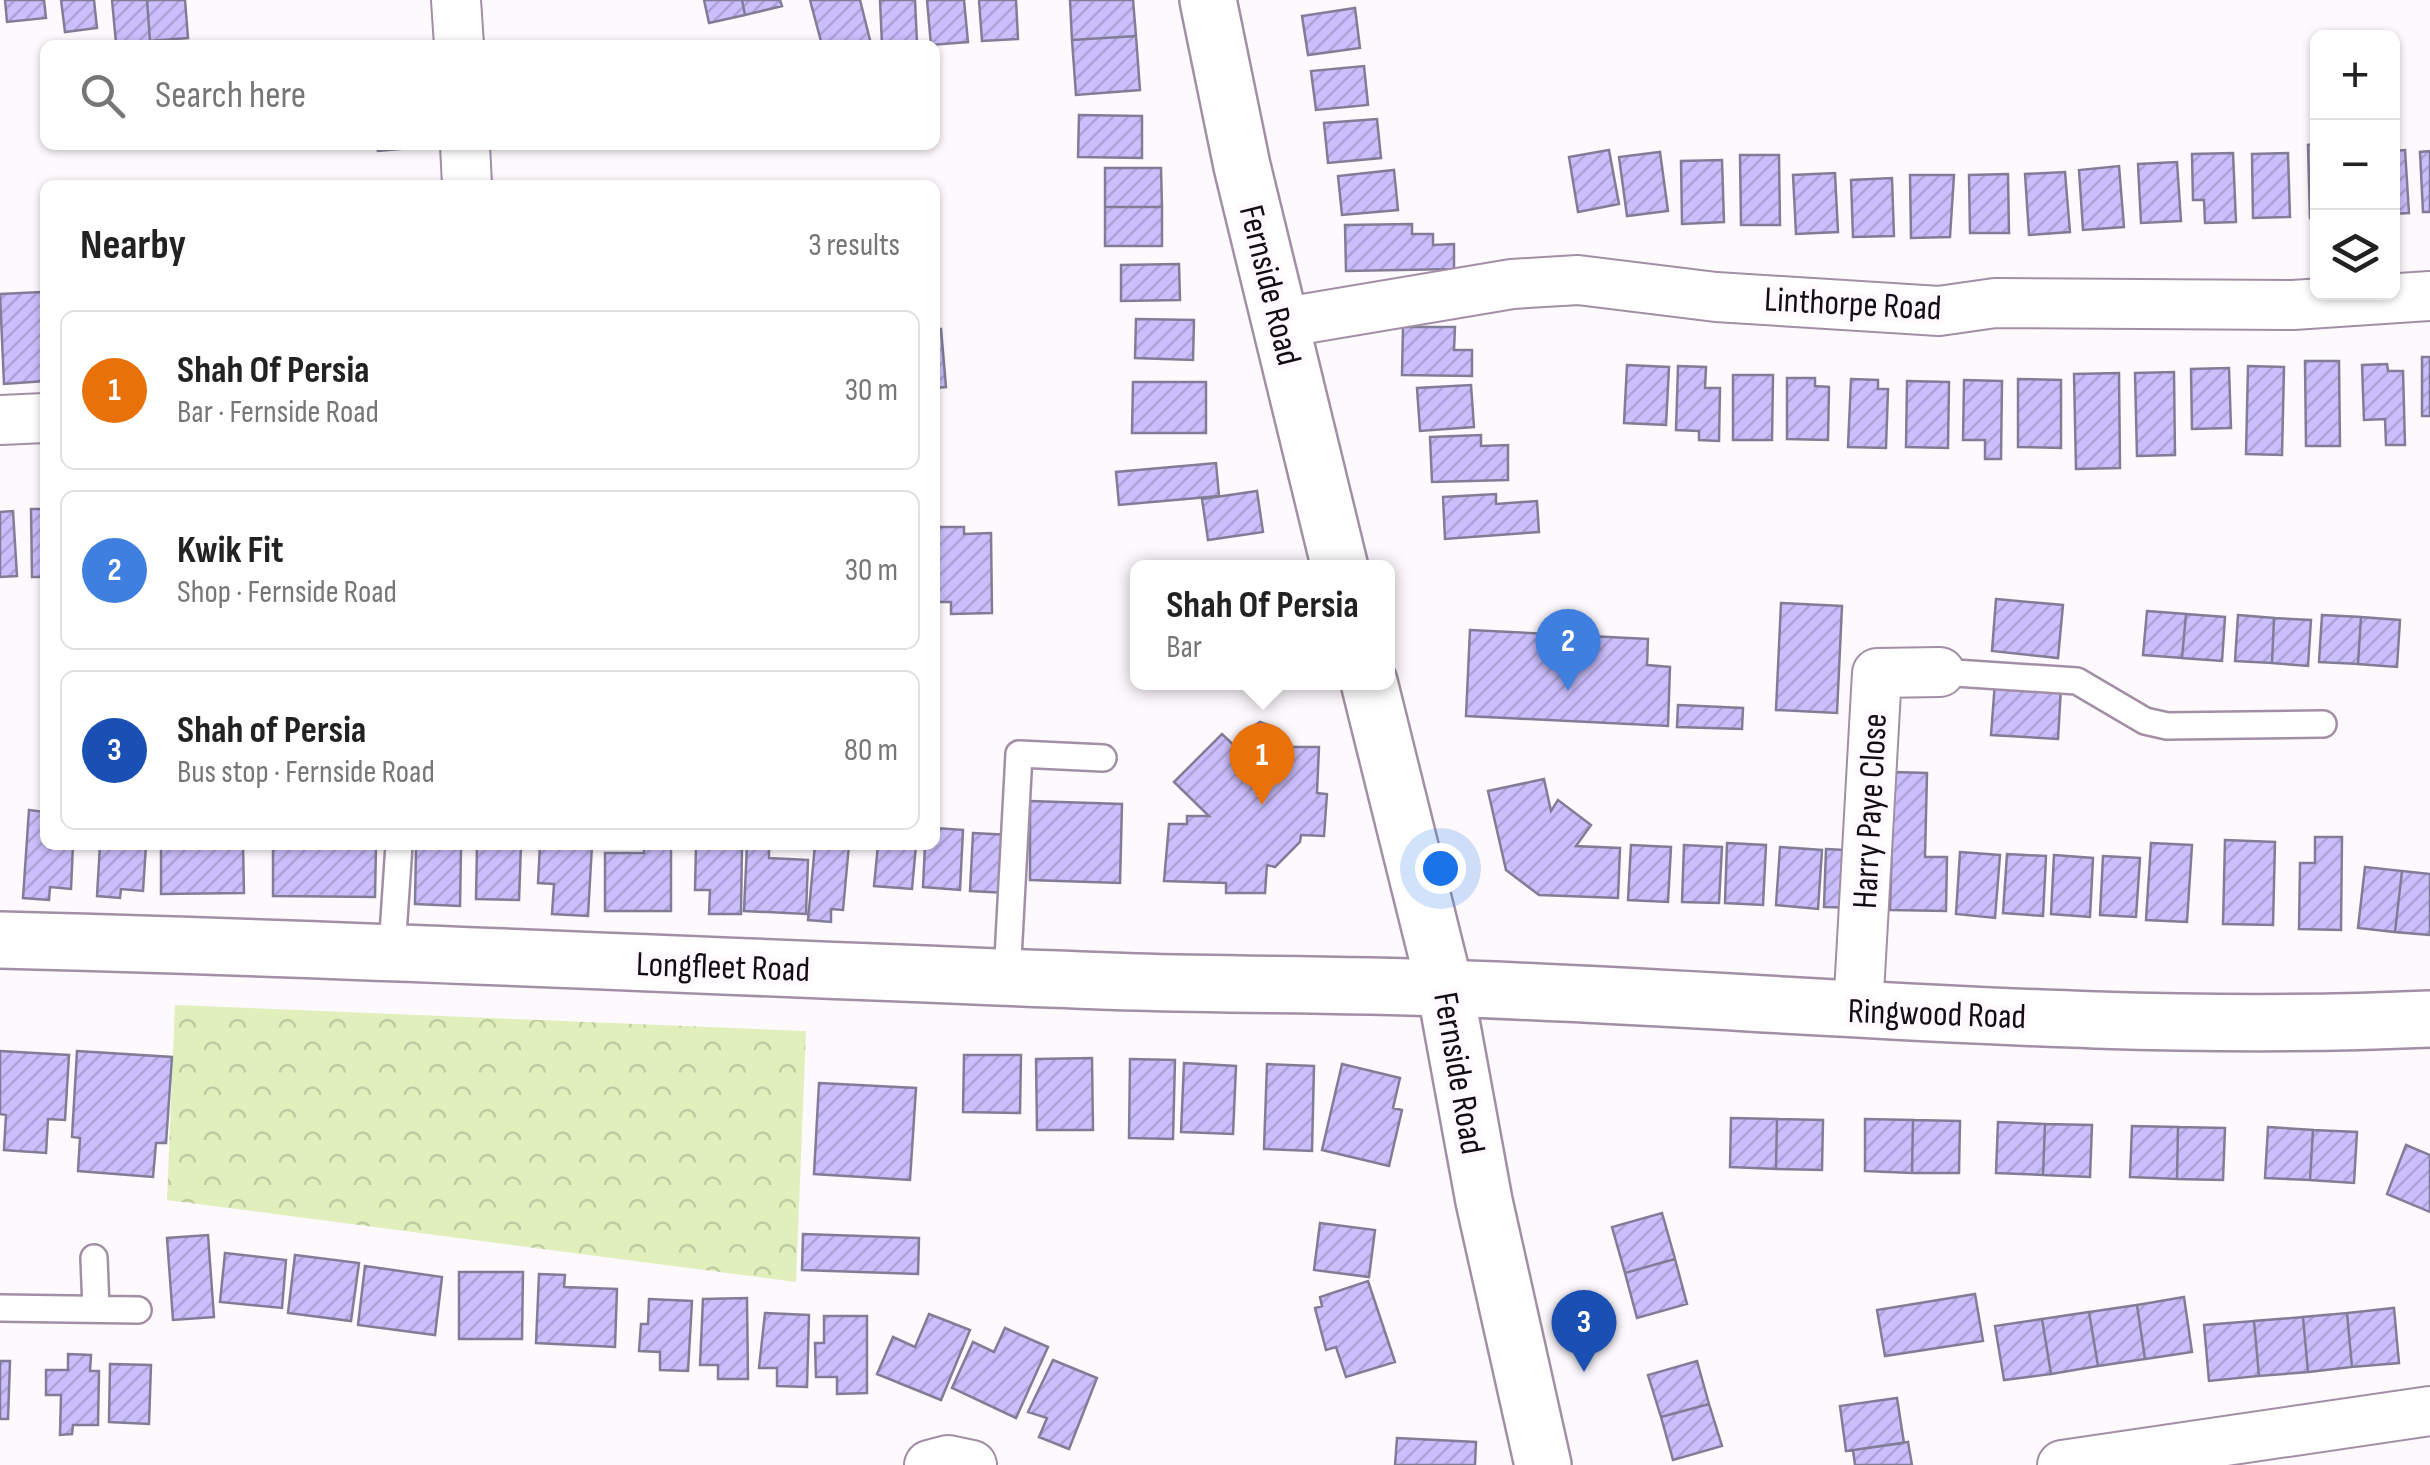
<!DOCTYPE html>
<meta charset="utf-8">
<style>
body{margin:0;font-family:"Sofia Sans Condensed",sans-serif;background:#f2f2f2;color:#222}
.controls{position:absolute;right:30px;top:30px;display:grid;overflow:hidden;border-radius:15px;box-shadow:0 2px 8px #0004}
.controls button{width:90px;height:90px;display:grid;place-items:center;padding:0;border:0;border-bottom:2px solid #e0e0e0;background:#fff;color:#222;font:50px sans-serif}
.you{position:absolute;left:1440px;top:868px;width:35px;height:35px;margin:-25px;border:8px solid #fff;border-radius:50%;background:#1a73e8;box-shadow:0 0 0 15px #1a73e833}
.badge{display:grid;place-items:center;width:65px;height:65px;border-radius:50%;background:#7c3aed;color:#fff;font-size:32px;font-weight:700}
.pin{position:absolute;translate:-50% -82px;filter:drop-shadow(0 2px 5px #0008)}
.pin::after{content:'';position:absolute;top:52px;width:35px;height:30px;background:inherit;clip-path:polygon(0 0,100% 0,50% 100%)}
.popup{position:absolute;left:1130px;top:560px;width:265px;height:130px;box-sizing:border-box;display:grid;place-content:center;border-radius:15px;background:#fff;filter:drop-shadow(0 2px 8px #0005);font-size:32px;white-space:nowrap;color:#767676}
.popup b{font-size:38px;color:#222}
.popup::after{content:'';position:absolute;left:50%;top:100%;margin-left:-20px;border:20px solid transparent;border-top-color:#fff}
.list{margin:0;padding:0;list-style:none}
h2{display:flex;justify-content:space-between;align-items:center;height:130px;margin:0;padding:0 40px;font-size:42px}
h2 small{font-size:32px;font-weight:400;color:#767676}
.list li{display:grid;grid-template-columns:65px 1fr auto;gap:30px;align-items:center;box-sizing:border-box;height:160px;margin:0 20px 20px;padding:0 20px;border:2px solid #e0e0e0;border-radius:15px}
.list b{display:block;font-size:38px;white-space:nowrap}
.list p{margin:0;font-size:32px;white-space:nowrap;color:#767676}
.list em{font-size:32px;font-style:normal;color:#767676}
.icon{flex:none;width:55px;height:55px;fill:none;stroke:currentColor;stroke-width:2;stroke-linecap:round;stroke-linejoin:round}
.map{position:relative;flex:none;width:2430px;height:1465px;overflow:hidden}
.search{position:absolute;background:#fff;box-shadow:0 2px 8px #0004;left:40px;top:40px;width:900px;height:110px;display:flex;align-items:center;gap:25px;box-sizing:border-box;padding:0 35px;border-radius:15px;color:#767676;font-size:38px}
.panel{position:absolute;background:#fff;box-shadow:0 2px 8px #0004;left:40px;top:180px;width:900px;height:670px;border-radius:15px}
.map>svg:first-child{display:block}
</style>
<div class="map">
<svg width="2430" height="1465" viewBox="0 0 2430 1465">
<defs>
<pattern id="park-crowns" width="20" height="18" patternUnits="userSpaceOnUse" patternTransform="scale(2.5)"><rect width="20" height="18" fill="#e0efbc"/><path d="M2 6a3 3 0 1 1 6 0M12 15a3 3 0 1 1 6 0" fill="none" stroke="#bfcca1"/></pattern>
<pattern id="building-hatch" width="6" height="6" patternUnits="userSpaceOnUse" patternTransform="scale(2.5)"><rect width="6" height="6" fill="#cabefc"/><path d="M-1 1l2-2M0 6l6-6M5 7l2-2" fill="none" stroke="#ada2d7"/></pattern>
</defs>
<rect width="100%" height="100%" fill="#fdf9fd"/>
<path fill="url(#park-crowns)" d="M175 1005 806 1031 796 1282 167 1200Z"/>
<path fill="url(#building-hatch)" stroke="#827d97" stroke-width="2.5" d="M5 0H44L46 18 7 22Z
M61 0H94L97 28 65 32Z
M112 0H147L150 41 116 43Z
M147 0H185L188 38 150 41Z
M704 0H742L745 15 709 23Z
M742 0H780L782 6 745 15Z
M810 0H860L871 44 822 45Z
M880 0H915L917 43 882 45Z
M927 0H964L968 42 931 45Z
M979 0H1016L1018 39 982 41Z
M1070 0H1133L1136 36 1072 40Z
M1355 8 1360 48 1308 55 1302 16Z
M1136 36 1140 90 1076 95 1072 40Z
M1364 66 1368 105 1316 110 1311 71Z
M1079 115 1142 116V158L1078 157Z
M1377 119 1381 158 1328 163 1324 123Z
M2318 144V218H2310L2308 145Z
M378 145H422V147L378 151Z
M1609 150 1619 204 1578 212 1569 157Z
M2405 150 2409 213 2392 214V151Z
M2430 151V212H2423L2420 152Z
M1660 152 1668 211 1627 216 1619 157Z
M2233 153 2236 222 2205 223 2204 200H2193L2192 154Z
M2288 153 2290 217 2253 218 2252 154Z
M1740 155H1779L1780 225H1741Z
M1722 160 1724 222 1682 224 1681 161Z
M2177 162 2181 221 2141 223 2138 164Z
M2119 166 2124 227 2083 230 2079 170Z
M1105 168H1161L1162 207H1105Z
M1394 170 1398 210 1342 215 1338 176Z
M2065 172 2070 232 2029 235 2025 174Z
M1835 173 1838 232 1796 234 1793 175Z
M2008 174 2009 233H1970L1969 175Z
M1910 175H1954L1950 237 1911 238Z
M1892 178 1894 236 1853 237 1851 180Z
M1105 207H1162V246H1105Z
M1412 224V234H1433V245L1454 244V269L1346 271 1345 225Z
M1179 264 1180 300 1121 301V265Z
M41 292 45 381 4 384 0 294Z
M1136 319 1194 320 1193 360 1135 358Z
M1403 327H1455L1454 350H1472V376L1402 375Z
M941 329 946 387 935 388V330Z
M2422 357H2430V416H2422Z
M2305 361H2339L2340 446H2306Z
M2387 364 2388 371H2403L2405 445H2386L2385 419 2364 420 2362 365Z
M1627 365 1669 367 1666 425 1624 423Z
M1678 366 1706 367 1705 388H1720L1719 441 1699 440V431L1676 430Z
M2248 366 2284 367 2282 455 2246 454Z
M2229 368 2231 428 2192 429 2191 369Z
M2174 372 2175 455 2137 456 2135 373Z
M2119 373 2120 468 2076 469 2074 374Z
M1733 375H1773L1772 440H1733Z
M1787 378H1815V386L1829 387 1828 440 1787 439Z
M1851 379 1878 380V389H1888L1886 448 1848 447Z
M2018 379 2061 380V448L2018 447Z
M1964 380 2002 381 2001 459H1985V440H1963Z
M1907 381 1949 382 1948 448 1906 447Z
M1133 382H1206V433H1132Z
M1471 385 1474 427 1420 431 1417 388Z
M1481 435V446L1508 445V480L1432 482 1430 437Z
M1216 463 1219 496 1119 505 1116 472Z
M1257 491 1263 532 1208 540 1202 499Z
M1496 494V504L1537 501 1539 532 1445 539 1443 497Z
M31 509H45V577H32Z
M13 511 17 576 0 577V512Z
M935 527H964V534L991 533 992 613 951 614V602H935Z
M1996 599 2063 605 2058 658 1992 651Z
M1781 603 1842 606 1837 713 1776 710Z
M2147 611 2186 614 2182 658 2143 655Z
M2186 614 2225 617 2222 661 2182 658Z
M2238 615 2274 618 2272 663 2235 661Z
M2322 615 2361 617 2358 664 2319 662Z
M2361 617 2400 620 2397 667 2358 664Z
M2274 618 2311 620 2308 666 2272 663Z
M1470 630 1648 639 1647 665 1670 667 1668 726 1466 716Z
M1995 682 2061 687 2058 739 1991 735Z
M1678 705 1743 708 1742 729 1677 727Z
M1260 722 1278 729 1285 747H1319L1317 793 1327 794 1324 836 1301 835 1300 842 1275 867 1267 865 1265 893H1226V883L1164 881 1169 824H1187V816H1209L1174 782 1222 734 1242 753 1243 733Z
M1894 772 1927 773 1925 857H1947L1946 911 1890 910Z
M1544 779 1551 811 1558 800 1591 825 1576 846 1620 848 1618 898 1539 895 1506 870 1488 791Z
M1030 801 1122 804 1120 883 1030 880Z
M29 810 45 812V845H73L71 889 50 887 49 900 23 898Z
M935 828 963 830 960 890 923 887 925 845H935Z
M973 833 1010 835 1007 893 970 891Z
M2315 837H2342L2341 930 2299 929 2300 863H2315Z
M2225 840 2275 842 2273 925 2223 924Z
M1727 843 1766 845 1763 905 1725 903Z
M2151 843 2192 845 2187 922 2146 920Z
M100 845H146L143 891 121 889 120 898 97 896Z
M161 845H243L244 893 161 894Z
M273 845H376L375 897 273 896Z
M477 845H521L519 900 476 899Z
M540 845H592L588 916 552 914 554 884 538 883Z
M644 845H671V911H605V853H644Z
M696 845H742L741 914H709L710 890H695Z
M747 845H769V858L808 860 806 914 744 911Z
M815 845H849L843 910 831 909V922L808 920Z
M878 845H916L912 889 874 886Z
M1631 845 1671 847 1668 902 1628 900Z
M1684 845 1722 847 1719 903 1682 902Z
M1780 847 1822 850 1818 909 1776 905Z
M416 848 461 849 460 906 415 904Z
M1826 849 1863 851 1862 908 1824 907Z
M1960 852 2000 855 1995 918 1956 914Z
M2007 854 2046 856 2043 916 2003 913Z
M2054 855 2093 858 2090 917 2051 914Z
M2103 856 2140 858 2136 917 2100 915Z
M2365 867 2402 871 2395 932 2358 928Z
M2402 871 2430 874V935L2395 932Z
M0 1051 69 1055 65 1120 48 1119 46 1153 4 1150 6 1115 0 1114Z
M77 1051 172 1057 166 1143H156L153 1177 78 1171 80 1138 72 1137Z
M964 1055H1021L1020 1113 963 1112Z
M1092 1058 1093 1130H1037L1036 1059Z
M1130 1059 1175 1060 1173 1139 1129 1138Z
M1184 1063 1236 1066 1233 1134 1181 1132Z
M1267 1064 1314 1066 1312 1151 1264 1149Z
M1342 1064 1400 1078 1393 1108 1402 1110 1389 1166 1322 1150Z
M819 1083 916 1088 910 1180 814 1174Z
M1731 1118 1777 1119 1776 1169 1730 1167Z
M1777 1119 1823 1120 1822 1170 1776 1169Z
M1865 1119 1913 1120 1912 1173 1865 1171Z
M1913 1120 1960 1121 1959 1173H1912Z
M1998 1122 2045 1124 2043 1175 1996 1173Z
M2045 1124 2092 1125 2090 1177 2043 1175Z
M2132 1126 2178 1127 2177 1179 2130 1177Z
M2178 1127 2225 1128 2223 1180 2177 1179Z
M2268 1127 2313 1130 2310 1180 2265 1178Z
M2313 1130 2357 1132 2354 1183 2310 1180Z
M2406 1145 2430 1155V1212L2387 1194Z
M1662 1213 1675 1259 1625 1273 1612 1227Z
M1320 1223 1375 1230 1369 1277 1314 1270Z
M803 1234 919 1238 918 1274 802 1270Z
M208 1235 214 1317 173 1320 167 1238Z
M225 1253 286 1260 282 1308 220 1302Z
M295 1255 359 1263 351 1321 288 1313Z
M1675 1259 1687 1304 1637 1318 1625 1273Z
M365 1266 442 1277 435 1335 358 1325Z
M459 1272H523L522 1339H459Z
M539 1274 565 1275 564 1287 617 1289 615 1347 536 1343Z
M1368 1281 1395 1362 1346 1377 1336 1347 1326 1350 1315 1308 1322 1306 1320 1297Z
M1975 1294 1983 1341 1885 1356 1877 1310Z
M2184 1297 2192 1352 2145 1359 2137 1305Z
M747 1298 748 1379H718V1365H700L703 1299Z
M649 1299 692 1301 688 1371 660 1370V1352L639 1351 641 1324H648Z
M2137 1305 2145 1359 2098 1366 2089 1312Z
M2394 1308 2399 1363 2352 1367 2347 1313Z
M2089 1312 2098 1366 2051 1374 2042 1319Z
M765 1313 809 1315 807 1387 777 1386V1368H759Z
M2347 1313 2352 1367 2308 1372 2303 1317Z
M929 1314 970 1330 941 1400 877 1374 893 1337 915 1347Z
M824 1316H867V1393L837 1394V1377H816L815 1343H824Z
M2303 1317 2308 1372 2259 1376 2254 1321Z
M2042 1319 2051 1374 2004 1380 1995 1326Z
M2254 1321 2259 1376 2209 1381 2204 1325Z
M1005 1328 1048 1347 1016 1418 952 1388 973 1342 994 1352Z
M68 1354 91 1355 90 1371H99L98 1425H73L72 1434 60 1435 61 1395H46V1370H68Z
M1053 1360 1097 1378 1069 1449 1039 1437 1047 1418 1028 1412Z
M0 1361H10L8 1419H0Z
M1697 1361 1709 1404 1661 1417 1648 1375Z
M110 1364 151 1365 149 1424 109 1422Z
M1897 1398 1904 1443 1846 1451 1840 1406Z
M1709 1404 1722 1446 1673 1460 1661 1417Z
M1397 1438 1476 1442 1475 1465H1395Z
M1908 1442 1912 1465H1855L1853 1450Z"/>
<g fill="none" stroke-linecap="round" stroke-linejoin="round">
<defs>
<path id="service" d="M1940 672 2077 681 2145 721 2167 726 2323 724
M392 949 399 845
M1007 977 1019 754 1103 758
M94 1258 96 1309
M0 1308 138 1310"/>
<path id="minor" d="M456 0 459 45
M465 145 467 185
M1280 323 1512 284 1578 280 1716 297 1939 311 1995 303 2293 305 2430 296
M0 420 45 418
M1858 1011 1877 673 1940 672
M929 1465 948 1460 972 1465
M2062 1465 2430 1411"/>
<path id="secondary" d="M0 940C379 949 757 969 1136 982 1237 985 1339 984 1441 988 1770 999 2100 1034 2430 1019"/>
<path id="trunk" d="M1208 0 1242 166 1340 568
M1369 682 1445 988 1484 1201 1543 1465"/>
</defs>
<use href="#service" stroke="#a38fa5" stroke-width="30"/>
<use href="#minor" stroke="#a38fa5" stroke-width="52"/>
<use href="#secondary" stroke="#a38fa5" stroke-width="60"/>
<use href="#trunk" stroke="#a38fa5" stroke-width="60"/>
<use href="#service" stroke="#fff" stroke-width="25"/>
<use href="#minor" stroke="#fff" stroke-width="48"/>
<use href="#secondary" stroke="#fff" stroke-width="55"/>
<use href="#trunk" stroke="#fff" stroke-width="55"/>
</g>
<g text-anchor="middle" stroke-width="10" stroke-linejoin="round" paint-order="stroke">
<g font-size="35" fill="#130c14" stroke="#fdf9fd">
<text transform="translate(1271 285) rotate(76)" y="12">Fernside Road</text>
<text transform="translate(1853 303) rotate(3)" y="12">Linthorpe Road</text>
<text transform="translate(1869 811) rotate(-87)" y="12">Harry Paye Close</text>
<text transform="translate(723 966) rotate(2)" y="12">Longfleet Road</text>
<text transform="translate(1937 1013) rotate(2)" y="12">Ringwood Road</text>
<text transform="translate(1460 1073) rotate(80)" y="12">Fernside Road</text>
</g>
</g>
</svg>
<div class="controls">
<button>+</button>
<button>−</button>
<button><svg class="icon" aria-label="layers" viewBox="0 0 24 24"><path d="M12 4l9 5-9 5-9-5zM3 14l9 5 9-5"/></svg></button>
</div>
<div class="you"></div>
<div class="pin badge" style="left:1262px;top:805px;background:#e8710a">1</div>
<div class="popup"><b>Shah Of Persia</b>Bar</div>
<div class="pin badge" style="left:1568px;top:691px;background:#3f7fe0">2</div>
<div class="pin badge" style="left:1584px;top:1372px;background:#1a4fb4">3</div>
<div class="search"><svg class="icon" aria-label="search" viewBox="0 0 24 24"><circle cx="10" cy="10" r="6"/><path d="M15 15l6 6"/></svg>Search here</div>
<section class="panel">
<h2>Nearby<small>3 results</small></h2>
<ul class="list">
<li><span class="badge" style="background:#e8710a">1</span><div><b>Shah Of Persia</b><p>Bar · Fernside Road</p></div><em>30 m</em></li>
<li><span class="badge" style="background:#3f7fe0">2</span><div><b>Kwik Fit</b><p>Shop · Fernside Road</p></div><em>30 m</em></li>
<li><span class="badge" style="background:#1a4fb4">3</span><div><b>Shah of Persia</b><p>Bus stop · Fernside Road</p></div><em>80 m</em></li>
</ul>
</section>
</div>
